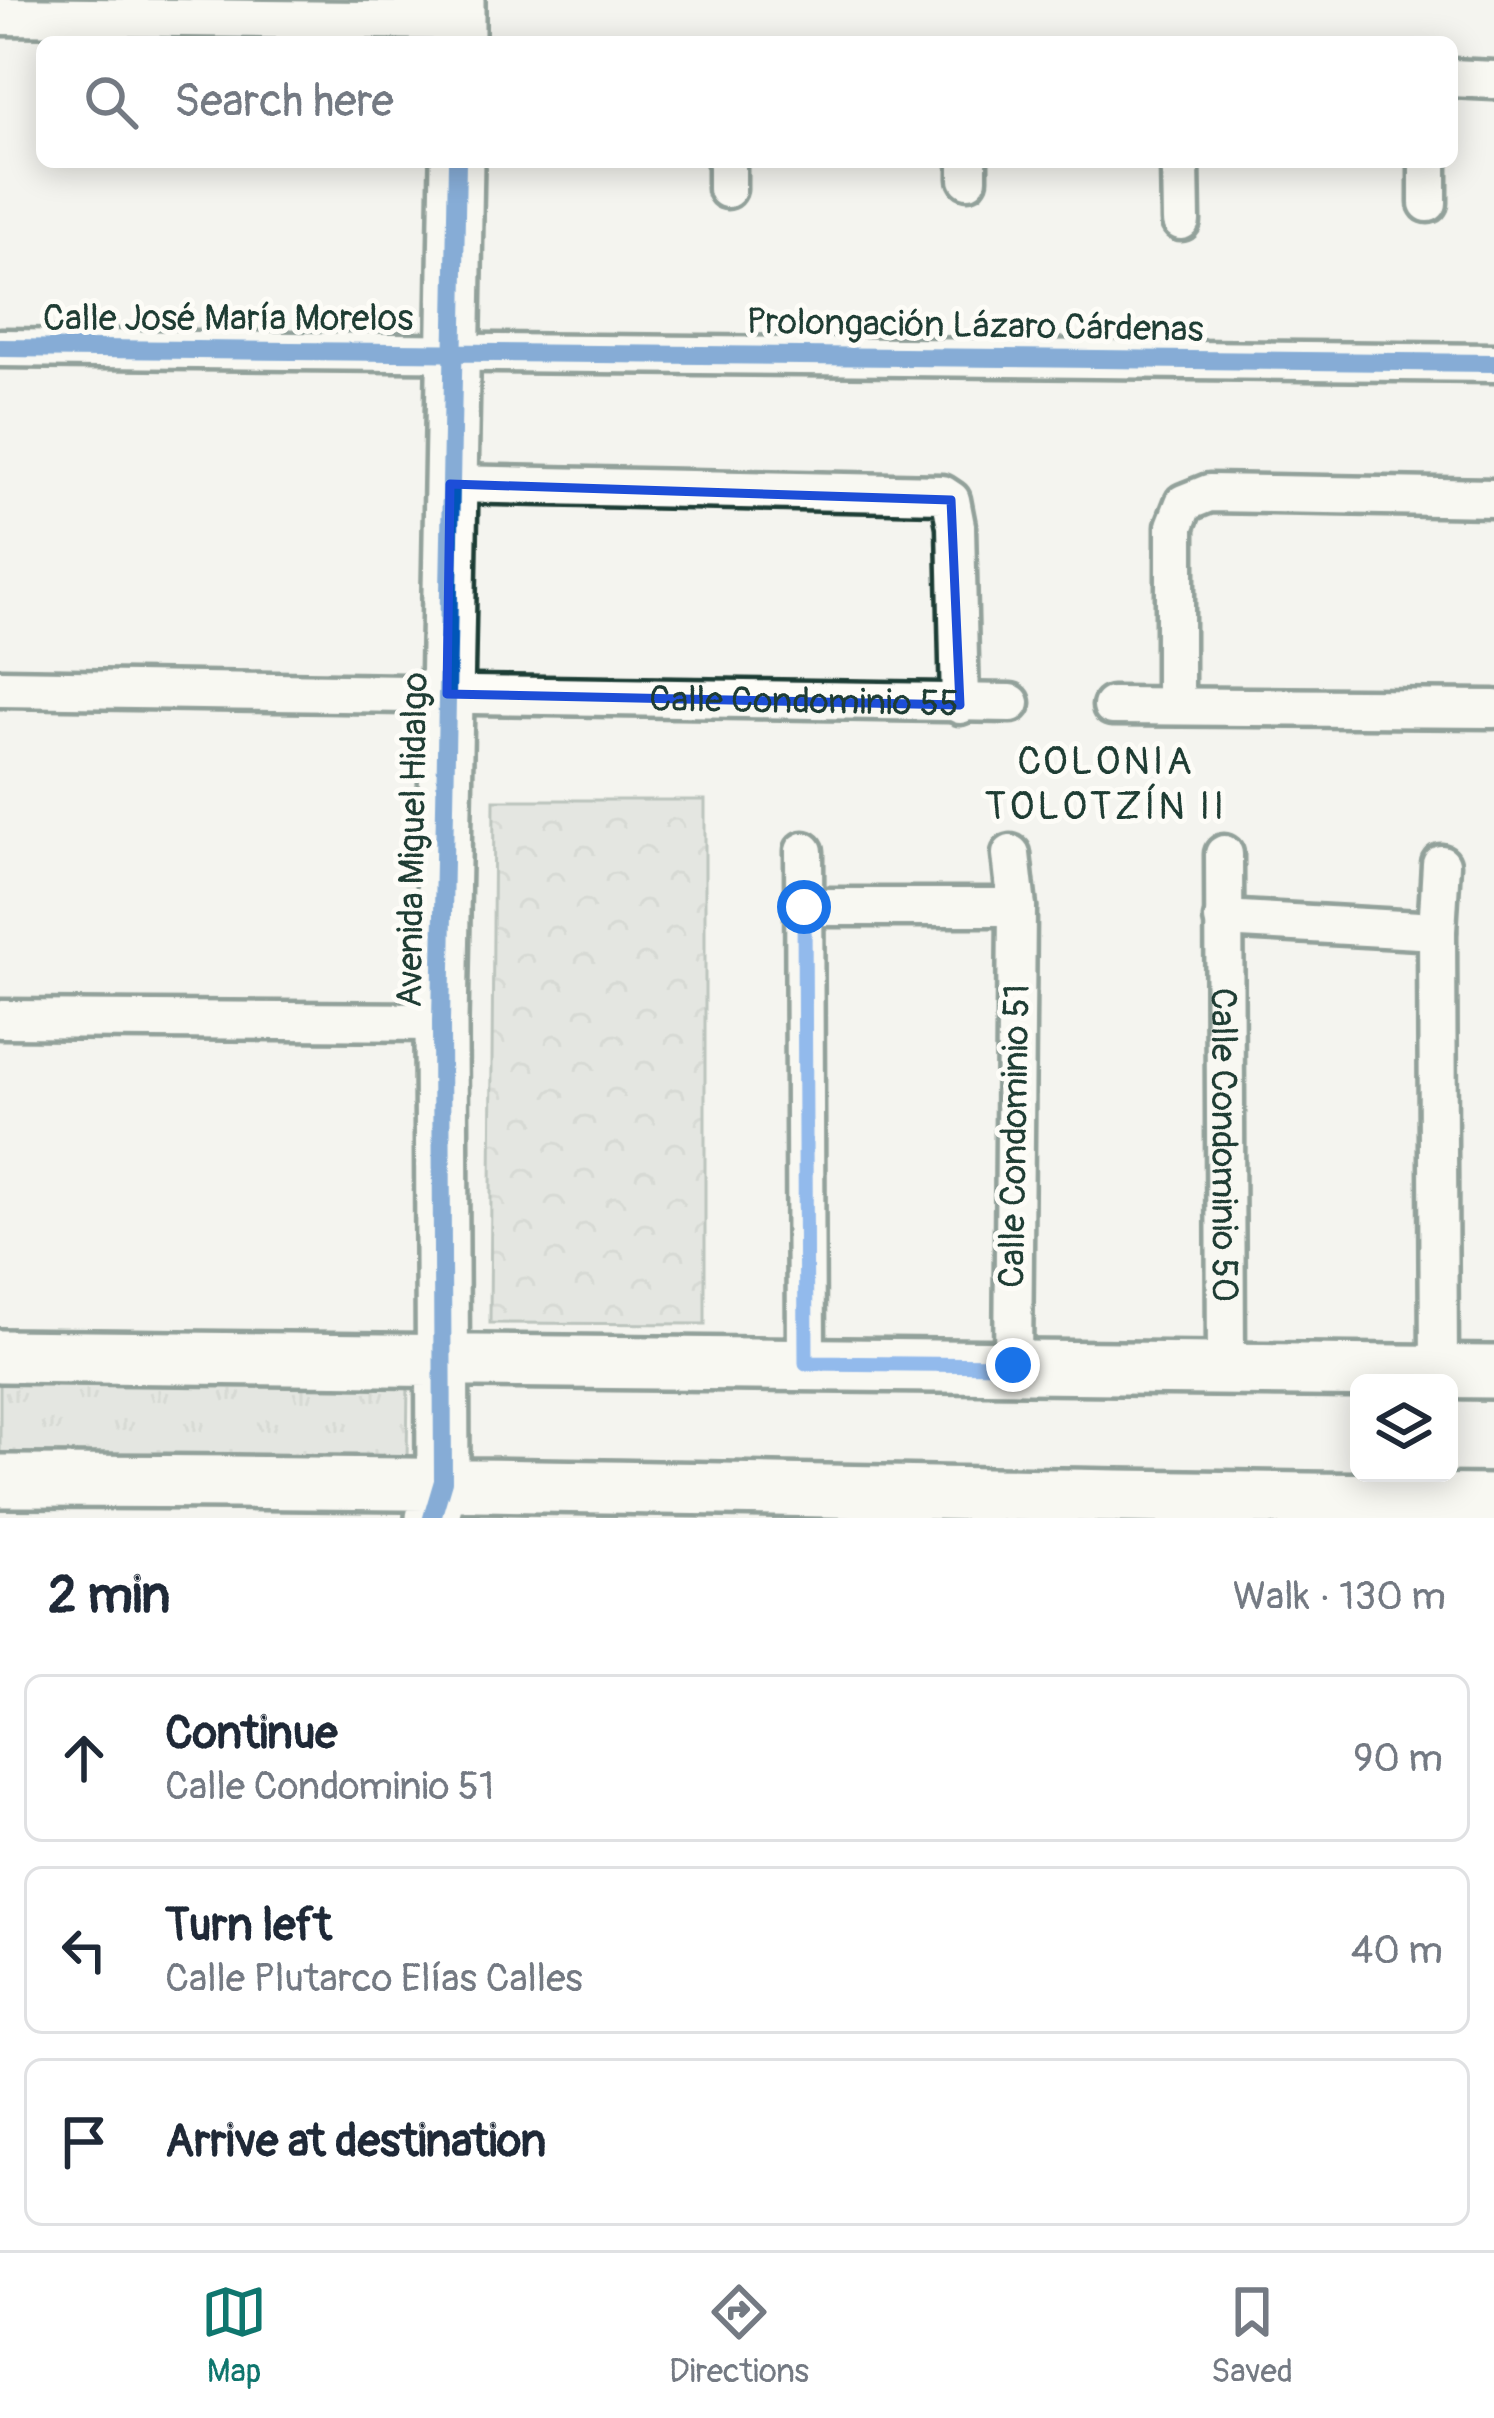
<!DOCTYPE html>
<meta charset="utf-8">
<style>
body{margin:0;font-family:Pangolin,sans-serif;background:#f2f2f3;color:#1f2937}
.controls{position:absolute;right:36px;bottom:36px;display:grid;overflow:hidden;border-radius:18px;box-shadow:0 6px 30px #0003}
.controls button{width:108px;height:108px;display:grid;place-items:center;padding:0;border:0;border-bottom:3px solid #e0e1e3;background:#fff;color:#1f2937;font:60px sans-serif}
.stop{position:absolute;width:36px;height:36px;margin:-27px;border:9px solid #1a73e8;border-radius:50%;background:#fff}
.stop.end{background:#1a73e8;border-color:#fff;box-shadow:0 3px 12px #0008}
.list{margin:0;padding:0;list-style:none}
h2{display:flex;justify-content:space-between;align-items:center;height:156px;margin:0;padding:0 48px;font-size:51px}
h2 small{font-size:39px;font-weight:400;color:#747a83}
.list li{display:grid;grid-template-columns:78px 1fr auto;gap:36px;align-items:center;box-sizing:border-box;height:168px;margin:0 24px 24px;padding:0 24px;border:3px solid #e0e1e3;border-radius:18px}
.list b{display:block;font-size:45px;white-space:nowrap}
.list p{margin:0;font-size:39px;white-space:nowrap;color:#747a83}
.list em{font-size:39px;font-style:normal;color:#747a83}
.icon{flex:none;width:66px;height:66px;fill:none;stroke:currentColor;stroke-width:2;stroke-linecap:round;stroke-linejoin:round}
.map{position:relative;flex:none;width:1494px;height:1518px;overflow:hidden}
.search{position:absolute;background:#fff;box-shadow:0 6px 30px #0003;left:36px;right:36px;top:36px;height:132px;display:flex;align-items:center;gap:30px;box-sizing:border-box;padding:0 42px;border-radius:18px;color:#747a83;font-size:45px}
.sheet{height:732px;background:#fff}
nav{display:flex;justify-content:space-around;align-items:center;box-sizing:border-box;height:168px;border-top:3px solid #e0e1e3;background:#fff;font-size:33px;color:#747a83}
nav a{display:grid;justify-items:center;gap:6px}
nav .on{color:#0f766e}
.map>svg:first-child{display:block}
</style>
<div class="map">
<svg width="1494" height="1518" viewBox="0 0 1494 1518">
<defs>
<pattern id="grass-tufts" width="24" height="20" patternUnits="userSpaceOnUse" patternTransform="scale(3)"><rect width="24" height="20" fill="#d1d6d1"/><path d="M3 7l-1-3M5 7V3M7 7l1-3M15 17l-1-3M17 17v-4M19 17l1-3" fill="none" stroke="#b3b9b4"/></pattern>
<pattern id="park-crowns" width="20" height="18" patternUnits="userSpaceOnUse" patternTransform="scale(3)"><rect width="20" height="18" fill="#d1d6d1"/><path d="M2 6a3 3 0 1 1 6 0M12 15a3 3 0 1 1 6 0" fill="none" stroke="#b3b9b4"/></pattern>
</defs>
<rect width="100%" height="100%" fill="#f4f4ef"/>
<filter id="ink" filterUnits="userSpaceOnUse"><feTurbulence type="fractalNoise" baseFrequency=".00833" numOctaves="2"/><feDisplacementMap in="SourceGraphic" scale="24" xChannelSelector="R" yChannelSelector="G"/><feConvolveMatrix kernelMatrix="1 2 1 2 8 2 1 2 1" color-interpolation-filters="sRGB"/></filter>
<g filter="url(#ink)">
<path fill="url(#grass-tufts)" stroke="#788a82" stroke-width="3" d="M0 1372 408 1379 407 1464 0 1460Z"/>
<path fill="url(#park-crowns)" stroke="#788a82" stroke-width="3" d="M494 800H705V1324L490 1323Z"/>
<g fill="none" stroke-linecap="round" stroke-linejoin="round">
<defs>
<g id="street">
<path d="M0 16 458 21"/>
<path d="M1452 78 1494 80"/>
<path d="M727 162V189"/>
<path d="M1180 162 1181 221"/>
<path d="M1428 162V203"/>
<path d="M968 179V162"/>
<path d="M0 348 1494 363"/>
<path d="M450 484 942 494 951 500 956 526 960 705"/>
<path id="s1" d="M0 688 1011 703"/>
<path d="M1175 705V526L1184 503 1209 493 1494 498"/>
<path d="M1112 706 1494 709"/>
<path d="M804 851 806 1363"/>
<path d="M1011 854 1017 907 1013 1365"/>
<path id="s2" d="M1224 854 1226 1370"/>
<path d="M804 907H1017"/>
<path d="M1223 919 1437 931"/>
<path d="M0 1019 441 1022"/>
<path d="M1439 1372 1437 931 1441 864"/>
</g>
<path id="secondary" d="M458 42V0
M0 1356 1494 1372
M0 1481C498 1481 996 1497 1494 1501
M432 1518 443 1481 441 1022 457 162"/>
</defs>
<use href="#street" stroke="#1f3d34" stroke-width="45"/>
<use href="#secondary" stroke="#1f3d34" stroke-width="60"/>
<use href="#street" stroke="#fdfcf7" stroke-width="36"/>
<use href="#secondary" stroke="#fdfcf7" stroke-width="51"/>
<defs>
<path id="cycleway" d="M0 348 1494 363
M432 1518 443 1481 441 1022 457 162"/>
</defs>
<use href="#cycleway" stroke="#fdfcf7" stroke-width="26"/>
<use href="#cycleway" stroke="#0057b8" stroke-width="18"/>
</g>
</g>
<g fill="none" stroke-linecap="round" stroke-linejoin="round" filter="url(#ink)">
<path stroke="#1a73e8" stroke-width="15" d="M804 907 806 1363 1013 1365"/>
</g>
<path d="M0 0H1494V1518H0ZM450 484 951 500 960 705 447 694Z" fill="#f4f4ef" fill-opacity=".55" fill-rule="evenodd"/>
<path fill="none" stroke="#1d4ed8" stroke-width="9" stroke-linejoin="round" d="M450 484 951 500 960 705 447 694Z"/>
<g text-anchor="middle" stroke-width="10" stroke-linejoin="round" paint-order="stroke">
<g font-size="36" fill="#1f3d34" stroke="#fdfcf7">
<text x="228" y="330">Calle José María Morelos</text>
<text transform="translate(975 324) rotate(1)" y="13">Prolongación Lázaro Cárdenas</text>
<text dy="13" stroke="none"><textPath href="#s1" startOffset="804">Calle Condominio 55</textPath></text>
<text transform="translate(411 840) rotate(-89)" y="13">Avenida Miguel Hidalgo</text>
<text transform="translate(1013 1136) rotate(-89)" y="13">Calle Condominio 51</text>
<text dy="13" stroke="none"><textPath href="#s2" startOffset="291">Calle Condominio 50</textPath></text>
</g>
<g font-size="39" letter-spacing="3" fill="#1f3d34" stroke="#fdfcf7">
<text x="1106" y="774">COLONIA<tspan x="1106" dy="45">TOLOTZÍN II</tspan></text>
</g>
</g>
</svg>
<div class="controls">
<button><svg class="icon" aria-label="layers" viewBox="0 0 24 24"><path d="M12 4l9 5-9 5-9-5zM3 14l9 5 9-5"/></svg></button>
</div>
<div class="stop" style="left:804px;top:907px"></div>
<div class="stop end" style="left:1013px;top:1365px"></div>
<div class="search"><svg class="icon" aria-label="search" viewBox="0 0 24 24"><circle cx="10" cy="10" r="6"/><path d="M15 15l6 6"/></svg>Search here</div>
</div>
<section class="sheet">
<h2>2 min<small>Walk · 130 m</small></h2>
<ul class="list">
<li><svg class="icon" aria-label="ahead" viewBox="0 0 24 24"><path d="M12 20V5M6 11l6-6 6 6"/></svg><div><b>Continue</b><p>Calle Condominio 51</p></div><em>90 m</em></li>
<li><svg class="icon" aria-label="left" viewBox="0 0 24 24"><path d="M17 20v-9H6M10 6l-5 5 5 5"/></svg><div><b>Turn left</b><p>Calle Plutarco Elías Calles</p></div><em>40 m</em></li>
<li><svg class="icon" aria-label="arrive" viewBox="0 0 24 24"><path d="M6 21V4h12l-3 4 3 4H6"/></svg><div><b>Arrive at destination</b></div></li>
</ul>
</section>
<nav>
<a class="on"><svg class="icon" aria-label="map" viewBox="0 0 24 24"><path d="M3 6l6-2 6 2 6-2v14l-6 2-6-2-6 2zM9 4v14M15 6v14"/></svg>Map</a>
<a><svg class="icon" aria-label="directions" viewBox="0 0 24 24"><path d="M12 3l9 9-9 9-9-9zM9 14v-3h6M13 9l2 2-2 2"/></svg>Directions</a>
<a><svg class="icon" aria-label="saved" viewBox="0 0 24 24"><path d="M7 4h10v16l-5-4-5 4z"/></svg>Saved</a>
</nav>
